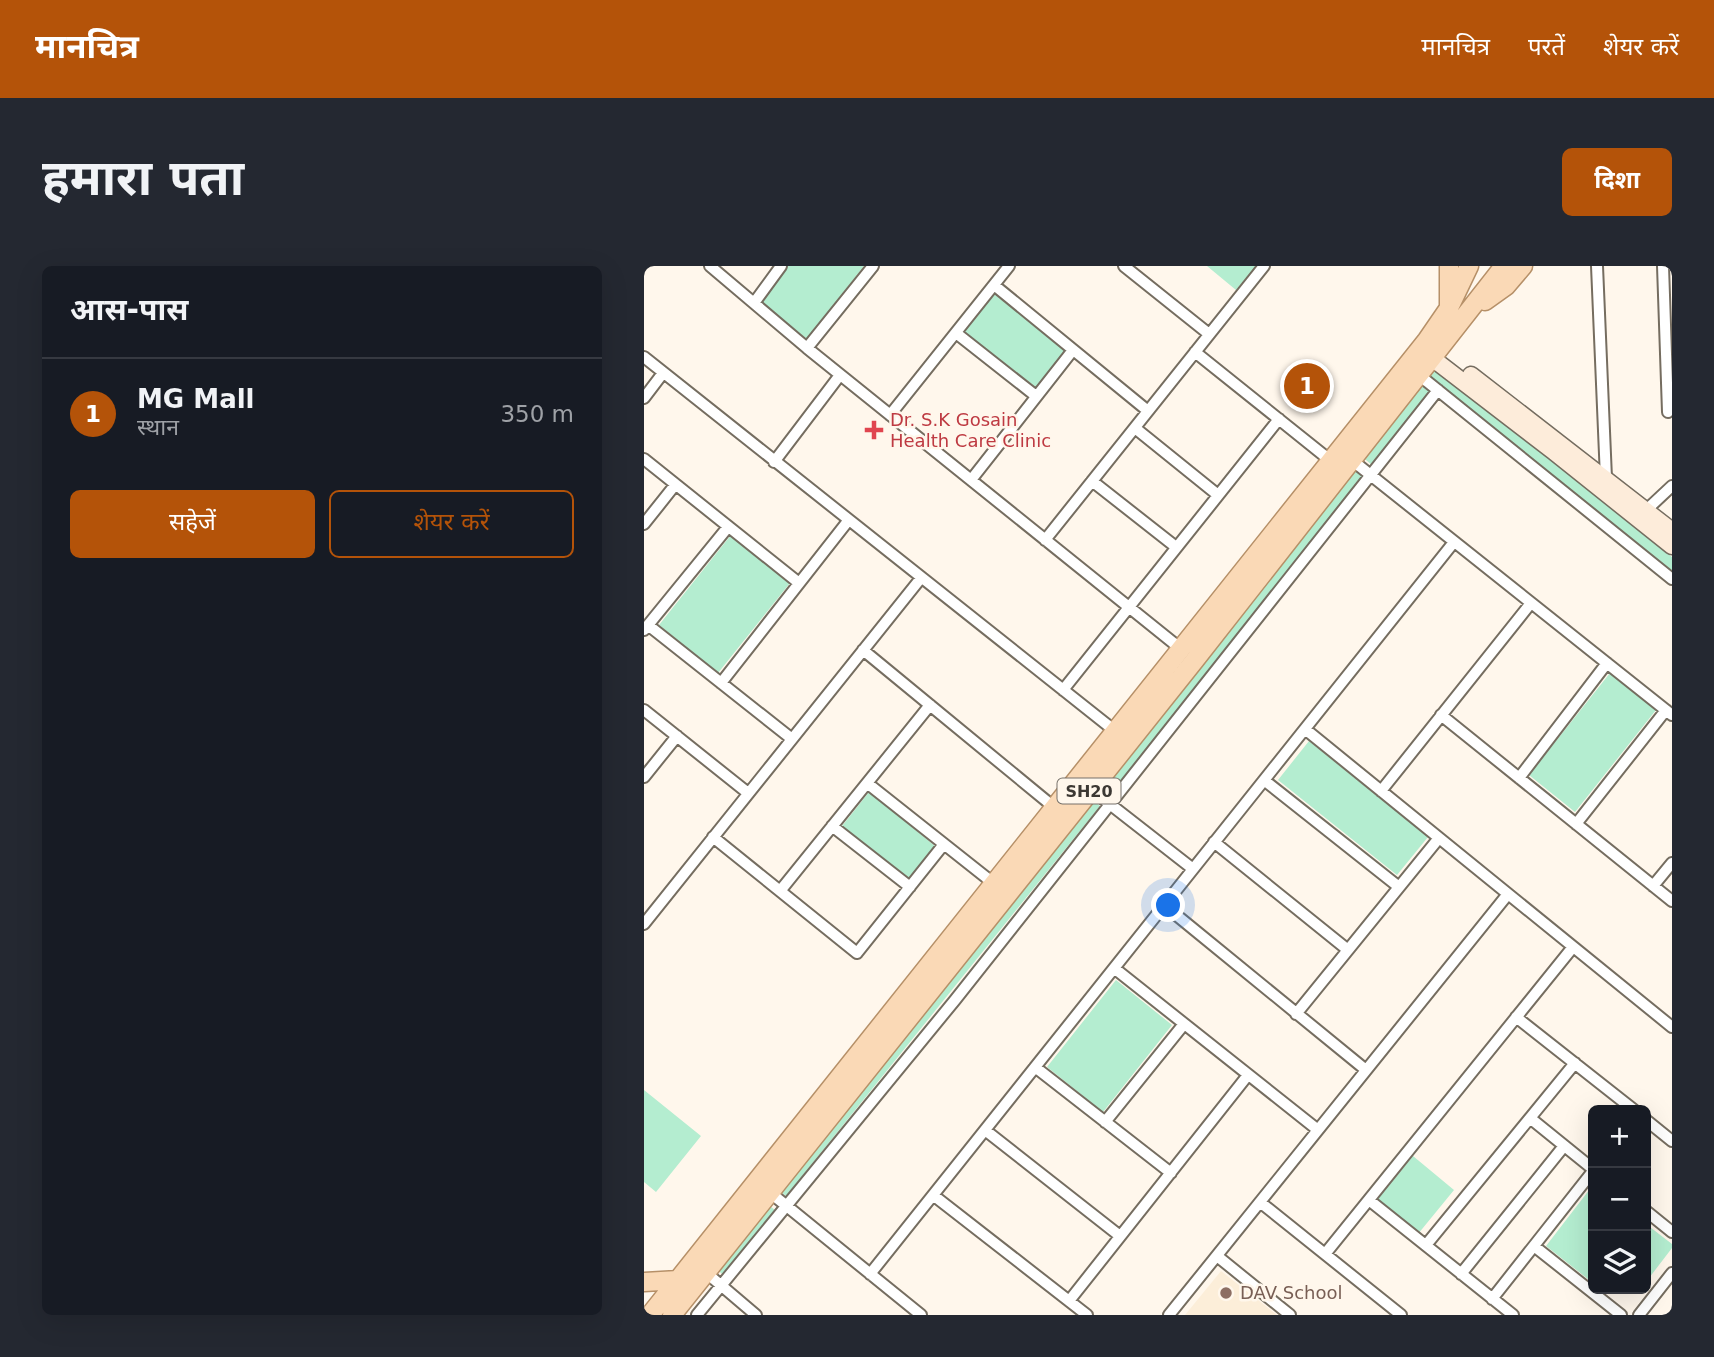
<!DOCTYPE html>
<html lang="hi">
<meta charset="utf-8">
<style>
body{margin:0;font-family:"DejaVu Sans","Noto Sans Devanagari",sans-serif;background:#242831;color:#f1f3f6}
.controls{position:absolute;right:21px;bottom:21px;display:grid;overflow:hidden;border-radius:10px;box-shadow:0 7px 28px #0002}
.controls button{width:63px;height:63px;display:grid;place-items:center;padding:0;border:0;border-bottom:2px solid #363941;background:#171b24;color:#f1f3f6;font:35px sans-serif}
.you{position:absolute;left:525px;top:640px;width:24px;height:24px;margin:-18px;border:5px solid #fff;border-radius:50%;background:#1a73e8;box-shadow:0 0 0 10px #1a73e833}
.badge{display:grid;place-items:center;width:46px;height:46px;border-radius:50%;background:#b45309;color:#fff;font-size:23px;font-weight:700}
.pin{position:absolute;translate:-50% -50%;border:4px solid #fff;box-shadow:0 2px 7px #0006}
.list{margin:0;padding:0;list-style:none}
h2{display:flex;justify-content:space-between;align-items:center;height:91px;margin:0;padding:0 28px;font-size:30px}
h2 small{font-size:23px;font-weight:400;color:#9ea1a6}
.list li{display:grid;grid-template-columns:46px 1fr auto;gap:21px;align-items:center;box-sizing:border-box;height:112px;padding:0 28px;border-top:2px solid #363941}
.list b{display:block;font-size:26px;white-space:nowrap}
.list p{margin:0;font-size:23px;white-space:nowrap;color:#9ea1a6}
.list em{font-size:23px;font-style:normal;color:#9ea1a6}
.actions{display:flex;gap:14px;padding:21px 28px}
.actions a{flex:1;padding:16px 0;border:2px solid #b45309;border-radius:10px;text-align:center;font-size:24px;color:#b45309}
.actions .main{background:#b45309;color:#fff}
.icon{flex:none;width:38px;height:38px;fill:none;stroke:currentColor;stroke-width:2;stroke-linecap:round;stroke-linejoin:round}
.map{position:relative;flex:none;width:1028px;height:1049px;overflow:hidden;border-radius:10px}
header{display:flex;align-items:center;gap:42px;box-sizing:border-box;height:98px;padding:0 35px;background:#b45309;color:#fff}
header strong{font-size:33px}
nav{display:flex;gap:38px;margin-inline-start:auto;font-size:24px}
.intro{display:flex;align-items:center;justify-content:space-between;box-sizing:border-box;height:168px;padding:0 42px}
h1{margin:0;font-size:49px}
.button{padding:18px 32px;border-radius:10px;background:#b45309;color:#fff;font-size:24px;font-weight:700}
main{display:flex;gap:42px;padding:0 42px}
aside{flex:1;background:#171b24;border-radius:10px;box-shadow:0 7px 28px #0002}
.map>svg:first-child{display:block}
</style>
<header>
<strong>मानचित्र</strong>
<nav><a>मानचित्र</a><a>परतें</a><a>शेयर करें</a></nav>
</header>
<div class="intro"><h1>हमारा पता</h1><a class="button">दिशा</a></div>
<main>
<aside>
<h2>आस-पास<small></small></h2>
<ul class="list">
<li><span class="badge">1</span><div><b>MG Mall</b><p>स्थान</p></div><em>350 m</em></li>
</ul>
<div class="actions"><a class="main">सहेजें</a><a>शेयर करें</a></div>
</aside>
<div class="map">
<svg width="1028" height="1049" viewBox="0 0 1028 1049">
<rect width="100%" height="100%" fill="#fff7ec"/>
<path fill="#fceed9" d="M577 1005 633 1049H541Z"/>
<path fill="#b4edd0" d="M142 0H220L163 73 115 35Z
M563 0H612L592 24Z
M350 28 422 84 393 122 320 66Z
M792 102 1028 291V307L784 113Z
M776 117 786 126 728 199 717 190Z
M709 202 720 210 467 527 457 518Z
M87 269 146 317 74 407 15 359Z
M966 407 1012 444 931 546 885 509Z
M665 475 784 571 753 609 634 514Z
M225 526 291 580 264 613 198 560Z
M446 532 456 540 142 930 132 922Z
M472 714 528 759 459 846 403 801Z
M0 824 57 870 12 926 0 916Z
M769 890 810 924 774 968 733 934Z
M949 919V1017L902 980Z
M121 936 131 944 79 1009 70 1000Z
M1002 958 1028 978V982L1002 1016Z"/>
<g fill="none" stroke-linecap="round" stroke-linejoin="round">
<defs>
<path id="street" d="M66 0 163 82 537 383
M480 0 565 68
M953 0 962 212
M1019 0 1024 146
M350 19 504 145
M110 37 137 0
M312 67 392 130
M163 82 229 0
M551 86 687 195
M0 91 471 465
M775 109 1028 313
M0 132 19 107
M246 149 365 0
M491 162 574 229
M704 191 1028 449
M0 193 155 317
M130 196 196 109
M327 214 429 84
M448 215 532 281
M998 248 1028 220
M0 258 31 219
M401 274 620 0
M4 359 148 473
M0 364 84 261
M219 384 411 542
M77 417 204 255
M419 424 635 153
M0 444 104 527
M797 449 1028 635
M661 463 1028 761
M0 511 33 470
M875 512 963 397
M620 514 755 621
M223 517 353 620
M444 521 549 603
M737 525 887 337
M932 558 1022 444
M188 560 266 621
M69 571 213 687 300 578
M570 576 704 684
M1009 620 1028 597
M136 625 286 439
M520 639 722 804
M0 658 277 312
M470 702 674 864
M652 748 795 572
M872 751 990 844
M391 801 527 907
M886 852 949 903
M1002 854 1028 875
M461 856 540 758
M341 864 476 970
M123 924 277 1049
M289 929 443 1049
M725 934 869 1049
M616 936 757 1049
M1002 945 1028 966
M782 979 931 797
M890 980 977 1049
M681 988 929 681
M573 990 646 1049
M59 1004 112 1049
M226 1008 810 276
M817 1008 920 880
M848 1033 949 905
M425 1035 604 809
M53 1049 311 734 794 124
M525 1049 864 628
M995 1049 1028 1007"/>
<path id="secondary" d="M788 92 909 185 1028 280
M827 109 1028 265"/>
<path id="primary" d="M841 35 862 20 879 0
M805 39V0
M0 1016 34 1014
M6 1049 783 74 805 42 825 0
M28 1049 551 394 860 0"/>
</defs>
<use href="#street" stroke="#756d60" stroke-width="14"/>
<use href="#secondary" stroke="#756d60" stroke-width="19"/>
<use href="#primary" stroke="#b69068" stroke-width="21"/>
<use href="#street" stroke="#fff" stroke-width="10"/>
<use href="#secondary" stroke="#fdecda" stroke-width="16"/>
<use href="#primary" stroke="#fad9b6" stroke-width="18"/>
</g>
<path fill="#e0444e" stroke="#fff7ec" stroke-width="2.5" d="M226.5 153.5h7v7h7v7h-7v7h-7v-7h-7v-7h7z"/>
<circle fill="#8d6e63" stroke="#fff7ec" stroke-width="2.5" cx="582" cy="1027" r="7"/>
<g text-anchor="middle" stroke-width="5" stroke-linejoin="round" paint-order="stroke">
<rect fill="#fff7ec" stroke="#76716a" stroke-width="2" x="413.5" y="512.5" width="63" height="25" rx="5"/>
<g font-size="16" font-weight="bold" fill="#3c3833">
<text x="445" y="531">SH20</text>
</g>
<g font-size="18" fill="#be3a42" stroke="#fff7ec" text-anchor="start">
<text x="246" y="160">Dr. S.K Gosain<tspan x="246" dy="21">Health Care Clinic</tspan></text>
</g>
<g font-size="18" fill="#785e54" stroke="#fff7ec" text-anchor="start">
<text x="596" y="1033">DAV School</text>
</g>
</g>
</svg>
<div class="controls">
<button>+</button>
<button>−</button>
<button><svg class="icon" aria-label="layers" viewBox="0 0 24 24"><path d="M12 4l9 5-9 5-9-5zM3 14l9 5 9-5"/></svg></button>
</div>
<div class="you"></div>
<div class="pin badge" style="left:663px;top:120px">1</div>
</div>
</main>
